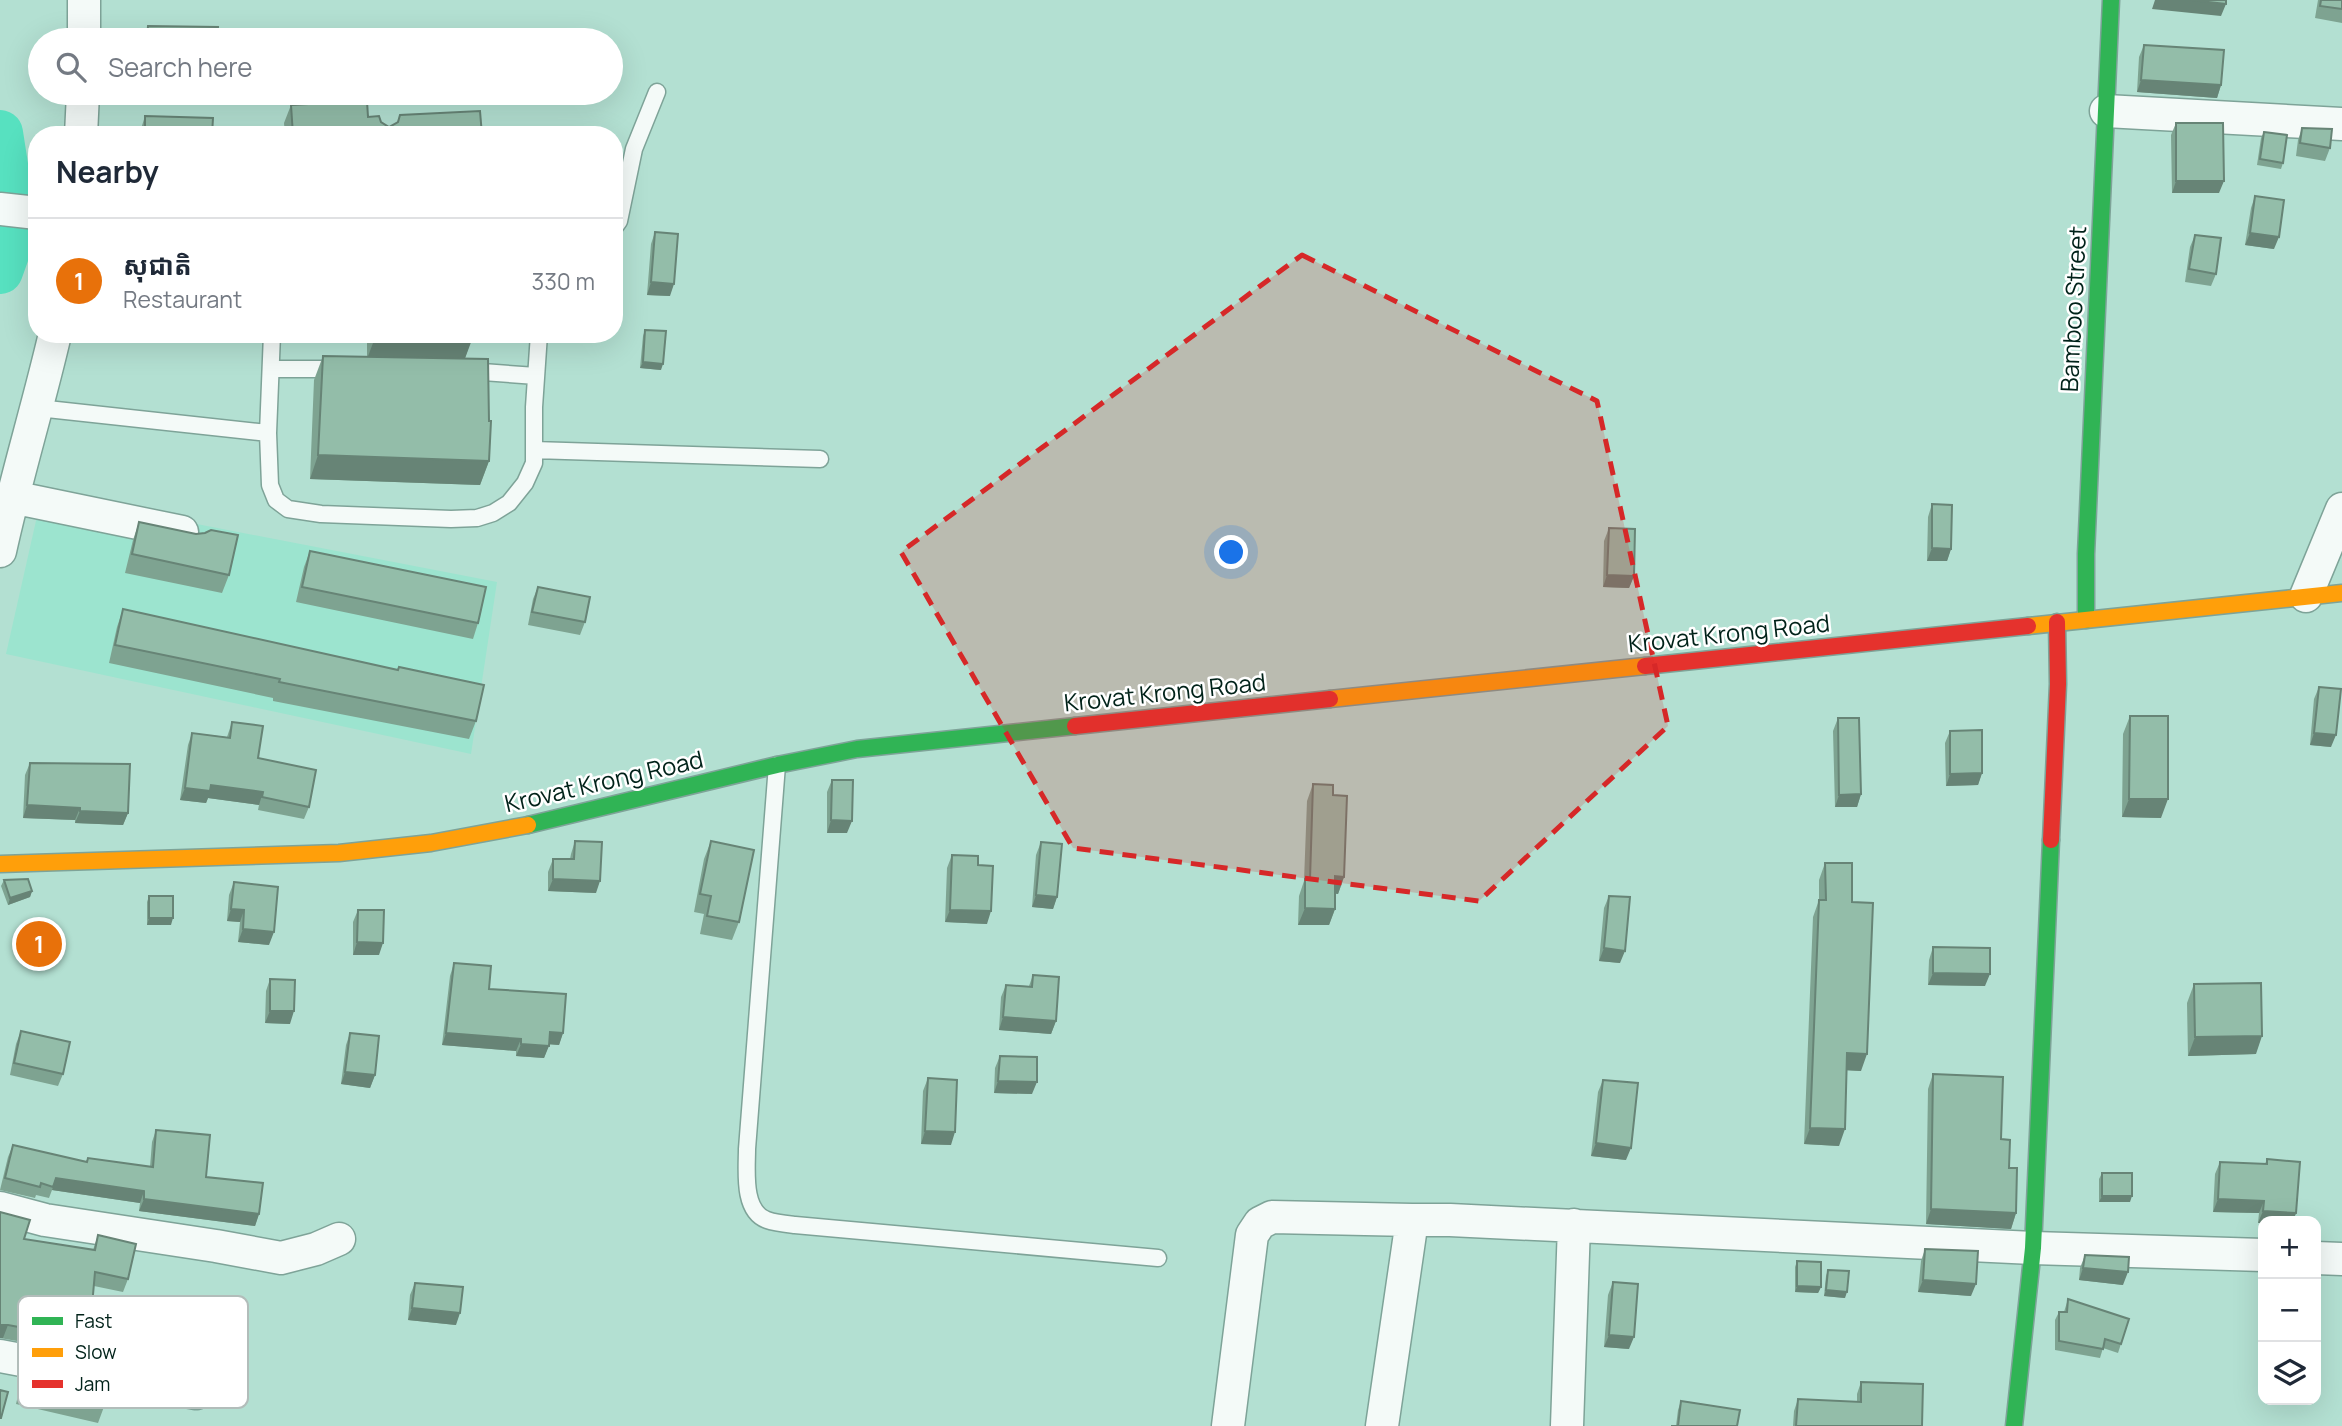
<!DOCTYPE html>
<meta charset="utf-8">
<style>
body{margin:0;font-family:Manrope,"Noto Sans Khmer",sans-serif;background:#f2f2f3;color:#1f2937}
.controls{position:absolute;right:21px;bottom:21px;display:grid;overflow:hidden;border-radius:14px;box-shadow:0 7px 28px #0002}
.controls button{width:63px;height:63px;display:grid;place-items:center;padding:0;border:0;border-bottom:2px solid #e0e1e3;background:#fff;color:#1f2937;font:35px sans-serif}
.you{position:absolute;left:1232px;top:553px;width:24px;height:24px;margin:-18px;border:5px solid #fff;border-radius:50%;background:#1a73e8;box-shadow:0 0 0 10px #1a73e833}
.badge{display:grid;place-items:center;width:46px;height:46px;border-radius:50%;background:#3f645a;color:#fff;font-size:23px;font-weight:700}
.pin{position:absolute;translate:-50% -50%;border:4px solid #fff;box-shadow:0 2px 7px #0006}
.list{margin:0;padding:0;list-style:none}
h2{display:flex;justify-content:space-between;align-items:center;height:91px;margin:0;padding:0 28px;font-size:30px}
h2 small{font-size:23px;font-weight:400;color:#747a83}
.list li{display:grid;grid-template-columns:46px 1fr auto;gap:21px;align-items:center;box-sizing:border-box;height:126px;padding:0 28px;border-top:2px solid #e0e1e3}
.list b{display:block;font-size:26px;white-space:nowrap}
.list p{margin:0;font-size:23px;white-space:nowrap;color:#747a83}
.list em{font-size:23px;font-style:normal;color:#747a83}
.icon{flex:none;width:38px;height:38px;fill:none;stroke:currentColor;stroke-width:2;stroke-linecap:round;stroke-linejoin:round}
.map{position:relative;flex:none;width:2342px;height:1426px;overflow:hidden}
.search{position:absolute;background:#fff;box-shadow:0 7px 28px #0002;left:28px;top:28px;width:595px;height:77px;display:flex;align-items:center;gap:18px;box-sizing:border-box;padding:0 24px;border-radius:38px;color:#747a83;font-size:26px}
.panel{position:absolute;background:#fff;box-shadow:0 7px 28px #0002;left:28px;top:126px;width:595px;height:217px;border-radius:28px}
.map>svg:first-child{display:block}
</style>
<div class="map">
<svg width="2342" height="1426" viewBox="0 0 2342 1426">
<rect width="100%" height="100%" fill="#b3e0d2"/>
<path fill="#9ce4cf" d="M42 494 497 582 471 754 6 654Z"/>
<g fill="none" stroke-linecap="round" stroke-linejoin="round">
<path stroke="#57e1c0" stroke-width="46" d="M0 133 15 229 0 271"/>
<defs>
<path id="lane" d="M614 228 619 221 634 149 657 92
M272 334 268 433 270 485 276 500 288 509 321 514 451 519 477 518 493 513 509 503 525 483 534 463V407L539 334
M271 369H338
M469 371 536 376
M38 408 268 433
M534 450 820 459
M777 765 747 1149C747 1170 742 1211 767 1220 775 1223 786 1224 795 1225L1158 1258"/>
<path id="street" d="M84 0V40
M2106 111 2342 124
M81 135 83 93
M0 209 37 213
M12 497 182 532
M0 551C16 478 38 407 55 334
M2306 596 2342 509
M0 1208 45 1220 216 1246 281 1258 316 1249 339 1239
M2316 1258 2342 1259
M0 1356 196 1393
M1228 1426 1252 1235 1260 1223 1272 1217 1412 1220
M1382 1426 1412 1220H1450L2033 1248 2263 1255
M1567 1426 1574 1225"/>
<path id="fast" d="M2086 620V554L2111 0
M528 825 777 765 857 749 1075 726
M2014 1426 2033 1248 2051 840"/>
<path id="slow" d="M2028 626 2342 593
M1330 699 1645 666
M0 864 339 853 431 843 528 825"/>
<path id="jam" d="M1645 666 2028 626
M1075 726 1330 699
M2051 840 2058 684 2057 622"/>
</defs>
<use href="#lane" stroke="#7ea398" stroke-width="19"/>
<use href="#street" stroke="#7ea398" stroke-width="35"/>
<use href="#fast" stroke="#7ea398" stroke-width="19"/>
<use href="#slow" stroke="#7ea398" stroke-width="19"/>
<use href="#jam" stroke="#7ea398" stroke-width="19"/>
<use href="#lane" stroke="#f4faf8" stroke-width="16"/>
<use href="#street" stroke="#f4faf8" stroke-width="32"/>
<use href="#fast" stroke="#30b455" stroke-width="16"/>
<use href="#slow" stroke="#ff9f0a" stroke-width="16"/>
<use href="#jam" stroke="#e5322d" stroke-width="16"/>
</g>
<path fill="#7ea391" d="M2318 0H2342V23L2315 18Z
M148 26 217 40H143Z
M2144 45 2221 85 2217 98 2137 92 2139 57Z
M323 93H350L351 102 368 117 389 127 397 123 400 115 482 135H285L284 123 291 105 320 103Z
M145 116 212 135H141V129Z
M2176 123 2219 193H2172L2171 135Z
M2302 128 2330 148 2325 161 2296 156 2298 140Z
M2264 132 2283 163 2281 169 2257 165 2261 138Z
M2255 196 2274 249 2245 245 2251 208Z
M655 232 670 296 647 295 651 244Z
M2195 235 2216 274 2211 286 2185 282 2190 247Z
M645 330 661 370 640 368 643 336Z
M367 334H473L465 358 489 461 480 485 310 479 314 380 323 356 367 357Z
M1932 504 1951 549 1947 561H1927L1928 517Z
M139 522 229 575 222 593 125 573 133 540Z
M1609 528 1634 576 1629 588 1603 587 1604 541Z
M310 551 478 623 473 639 296 602 304 567Z
M538 587 585 622 580 635 528 625 533 599Z
M123 609 476 721 469 739 273 701V698L109 663 117 627Z
M2319 687 2331 747 2310 745 2314 699Z
M2130 716 2161 818 2122 817 2123 734Z
M1838 718 1861 794 1857 807H1835L1833 731Z
M232 722 258 758 309 807 304 819 258 810 259 805 208 798 206 803 180 800 188 745 192 733 227 737Z
M1950 731 1982 773 1978 785 1946 786 1945 743Z
M30 763 128 813 123 825 75 823V820L23 818 25 775Z
M832 780 847 833H827V792Z
M1313 784 1333 795 1344 877 1338 894 1335 893V909L1329 925H1298L1299 896 1304 881 1307 801Z
M575 841 596 893 548 891V872L553 859H570L571 854Z
M711 841 739 922 732 940 700 934 704 914 694 912 704 859Z
M1041 842 1057 897 1053 909 1032 907 1036 855Z
M952 855 978 865 987 924 945 922 947 868Z
M1825 863 1852 902 1861 1071 1846 1070 1839 1146 1804 1144 1813 917 1819 900V880Z
M4 880 32 891 30 897 8 905 1 886Z
M234 882 269 945 238 942 240 922 227 921 229 895Z
M149 896 171 925H147V902Z
M1609 896 1620 963 1599 961 1604 908Z
M358 910 379 955H353V922Z
M1933 947 1985 986 1928 985 1929 960Z
M454 963 489 989 563 1033 559 1045 549 1044 544 1058 516 1056V1051L442 1045 450 976Z
M1033 975 1056 1021 1051 1034 999 1030 1001 997 1006 985 1029 986Z
M270 979 290 1024 265 1023 266 991Z
M2194 984 2256 1054 2188 1056 2187 1003Z
M21 1031 63 1074 58 1086 10 1075 16 1044Z
M350 1033 375 1075 370 1088 341 1084 346 1045Z
M1000 1056 1032 1094 994 1093 995 1068Z
M1933 1074 2001 1139 2009 1168 2016 1213 2011 1229 1926 1224 1928 1089Z
M928 1078 951 1145 921 1144 923 1091Z
M1603 1080 1626 1160 1591 1156 1598 1092Z
M156 1130 206 1177 259 1214 255 1226 139 1211 140 1203 52 1190 49 1198 36 1195 35 1198 0 1190 8 1157 13 1145 86 1162 88 1158 150 1167 152 1142Z
M2267 1159 2296 1213 2293 1221H2263L2258 1223 2259 1213 2213 1212 2215 1174 2220 1162 2265 1164Z
M2102 1173 2130 1202H2099V1179Z
M0 1212 24 1239 93 1250 98 1235 128 1279 123 1292 94 1286 89 1340 84 1353 0 1338Z
M1925 1249 1971 1296 1918 1292 1921 1261Z
M2085 1255 2123 1285 2079 1280 2080 1268Z
M1797 1261 1821 1287 1818 1293 1795 1292V1267Z
M1828 1270 1845 1298 1824 1296 1826 1276Z
M1613 1282 1629 1349 1604 1347 1608 1295Z
M415 1283 456 1325 408 1320 410 1295Z
M2068 1299 2129 1319 2118 1353 2103 1348 2100 1358 2055 1350V1320L2059 1312H2064Z
M185 1343 221 1352 216 1372 212 1385 207 1379 200 1375 177 1371Z
M29 1361 105 1404 98 1423 16 1404 22 1379Z
M1861 1382 1922 1426H1793L1794 1411 1798 1399 1857 1402V1394Z
M1681 1401 1737 1426H1676L1678 1410Z"/>
<path fill="#678476" d="M2155 0H2191L2226 4 2221 16 2152 9Z
M2141 80 2221 85 2217 98 2137 92Z
M2176 181H2224L2219 193H2172Z
M2250 233 2279 237 2274 249 2245 245Z
M651 282 674 284 670 296 647 295Z
M376 335 473 337 464 361 367 359Z
M643 362 663 364 661 370 640 368Z
M318 455 489 461 480 485 310 479Z
M1932 548 1951 549 1947 561H1927Z
M1607 575 1634 576 1629 588 1603 587Z
M2314 733 2336 735 2331 747 2310 745Z
M1982 773 1978 785 1946 786 1950 774Z
M211 785 263 792 259 805 208 798 206 803 180 800 185 788Z
M1861 794 1857 807H1835L1839 795Z
M2129 799H2168L2161 818 2122 817Z
M27 805 80 808 75 820 23 818Z
M80 811 128 813 123 825 75 823Z
M831 820 852 821 847 833H827Z
M1335 876 1344 877 1338 894 1329 893Z
M553 879 600 881 596 893 548 891Z
M32 891 30 897 8 905 10 898Z
M1036 895 1057 897 1053 909 1032 907Z
M1305 908 1335 909 1329 925H1298Z
M231 909 244 910 240 922 227 921Z
M950 910 991 911 987 924 945 922Z
M149 918H173L171 925H147Z
M243 929 274 932 269 945 238 942Z
M357 942 383 943 379 955H353Z
M1604 948 1625 951 1620 963 1599 961Z
M1933 973 1990 974 1985 986 1928 985Z
M270 1011H294L290 1024 265 1023Z
M1003 1017 1056 1021 1051 1034 999 1030Z
M550 1032 563 1033 559 1045 545 1044Z
M446 1033 521 1039 516 1051 442 1045Z
M2262 1036 2256 1054 2188 1056 2195 1037Z
M521 1044 549 1046 544 1058 516 1056Z
M1847 1053 1867 1054 1861 1071 1841 1070Z
M345 1072 375 1075 370 1088 341 1084Z
M998 1081 1037 1082 1032 1094 994 1093Z
M1810 1128 1845 1129 1839 1146 1804 1144Z
M925 1131 955 1132 951 1145 921 1144Z
M1596 1143 1631 1148 1626 1160 1591 1156Z
M56 1178 144 1191 140 1203 52 1190Z
M2102 1196H2132L2130 1202H2099Z
M144 1199 259 1214 255 1226 139 1211Z
M2218 1199 2264 1201 2259 1213 2213 1212Z
M1931 1209 2016 1213 2011 1229 1926 1224Z
M2263 1211 2296 1213 2293 1221H2263V1223H2258Z
M2083 1268 2128 1272 2123 1285 2079 1280Z
M1923 1280 1976 1284 1971 1296 1918 1292Z
M1797 1286 1821 1287 1818 1293 1795 1292Z
M1826 1290 1847 1292 1845 1298 1824 1296Z
M412 1308 460 1313 456 1325 408 1320Z
M0 1325H8L3 1338H0Z
M1609 1335 1634 1337 1629 1349 1604 1347Z"/>
<path fill="#93bda9" stroke="#678476" stroke-width="2" d="M2191 0H2226V4Z
M2321 0H2342V9L2320 6Z
M148 26 218 27 217 40H147Z
M2144 45 2224 50 2221 85 2141 80Z
M324 93H350L351 102 367 101 368 117 379 116 381 122 389 127 398 122 400 115 480 111 482 135H293L291 105 325 103Z
M145 116 213 118 212 135H145Z
M2176 123H2223L2224 181H2176Z
M2302 128 2332 129 2330 148 2300 143Z
M2264 132 2287 135 2283 163 2260 159Z
M2255 196 2284 200 2279 237 2250 233Z
M655 232 678 234 674 284 651 282Z
M2195 235 2221 238 2216 274 2189 269Z
M645 330 666 331 663 364 643 362Z
M376 334H473V337L376 335Z
M323 356 488 359 489 421H491L489 461 318 455Z
M1932 504 1952 505 1951 549 1932 548Z
M139 522 196 534 205 533 211 530 238 535 229 575 132 554Z
M1609 528 1635 529 1634 576 1607 575Z
M310 551 486 587 478 623 302 587Z
M538 587 590 597 585 622 532 612Z
M123 609 398 670 399 667 484 685 476 721 279 682 280 679 115 645Z
M2319 687 2341 689 2336 735 2314 733Z
M2130 716H2168V799H2129Z
M1838 718H1859L1861 794 1839 795Z
M232 722 263 726 258 758 316 770 309 807 262 797 263 792 211 785 210 791 185 788 192 733 230 738Z
M1982 730V773L1950 774V731Z
M30 763 130 764 128 813 80 811V808L27 805Z
M832 780H853L852 821 831 820Z
M1313 784 1333 785V795L1347 796 1344 877 1335 876V909L1305 908V879H1310Z
M575 841 602 842 600 881 553 879V859H574Z
M711 841 754 850 739 922 707 916 711 896 700 894Z
M1041 842 1062 844 1057 897 1036 895Z
M952 855 978 856V865L993 866 991 911 950 910Z
M1825 863H1852V902L1873 903 1867 1054 1847 1053 1845 1129 1810 1128 1819 900H1826Z
M28 879 32 891 10 898 4 880Z
M234 882 278 887 274 932 243 929 244 910 231 909Z
M149 896H173V918H149Z
M1609 896 1630 897 1625 951 1604 948Z
M358 910H384L383 943 357 942Z
M1933 947 1990 948V974L1933 973Z
M454 963 491 966 489 989 566 994 563 1033 550 1032 549 1046 521 1044V1039L446 1033Z
M1033 975 1059 977 1056 1021 1003 1017 1006 985 1032 987Z
M270 979 295 980 294 1011H270Z
M2261 983 2262 1036 2195 1037 2194 984Z
M21 1031 70 1042 63 1074 14 1063Z
M350 1033 379 1036 375 1075 345 1072Z
M1000 1056 1037 1057V1082L998 1081Z
M1933 1074 2003 1077 2001 1139 2010 1140 2009 1168H2017L2016 1213 1931 1209Z
M928 1078 957 1080 955 1132 925 1131Z
M1603 1080 1638 1083 1631 1148 1596 1143Z
M156 1130 210 1135 206 1177 263 1183 259 1214 144 1199V1191L56 1178 53 1187 41 1183 40 1187 5 1178 13 1145 87 1162 88 1158 153 1167Z
M2267 1159 2300 1162 2296 1213 2263 1211 2264 1201 2218 1199 2220 1162 2267 1164Z
M2102 1173H2132V1196H2102Z
M0 1212 30 1220 24 1239 95 1250 98 1235 136 1244 128 1279 95 1272 89 1340 8 1325H0Z
M1925 1249 1978 1251 1976 1284 1923 1280Z
M2085 1255 2129 1257 2128 1272 2083 1268Z
M1797 1261 1821 1262V1287L1797 1286Z
M1828 1270 1849 1271 1847 1292 1826 1290Z
M1613 1282 1638 1284 1634 1337 1609 1335Z
M415 1283 463 1287 460 1313 412 1308Z
M2068 1299 2129 1319 2121 1344 2105 1339 2103 1349 2059 1341V1312H2067Z
M1861 1382 1923 1384 1922 1426H1796L1798 1399 1861 1402Z
M0 1390 8 1392 1 1418H0Z
M1681 1401 1740 1410 1737 1426H1671H1678Z"/>
<path fill="#d62828" fill-opacity="0.2" stroke="#d62828" stroke-width="5" stroke-dasharray="14 9" stroke-linejoin="round" d="M1302 255 1597 401 1668 726 1479 901 1073 848 901 552Z"/>
<g text-anchor="middle" stroke-width="5" stroke-linejoin="round" paint-order="stroke">
<g font-size="24" fill="#002219" stroke="#fff">
<text transform="translate(2074 309) rotate(-87)" y="8">Bamboo Street</text>
<text transform="translate(1729 634) rotate(-6)" y="8">Krovat Krong Road</text>
<text transform="translate(1165 693) rotate(-6)" y="8">Krovat Krong Road</text>
<text transform="translate(604 782) rotate(-13)" y="8">Krovat Krong Road</text>
</g>
</g>
<rect x="18" y="1296" width="230" height="112" rx="10" fill="#fff" stroke="#b2bdba" stroke-width="2"/>
<rect x="32" y="1317" width="31" height="8" fill="#30b455"/>
<rect x="32" y="1348" width="31" height="9" fill="#ff9f0a"/>
<rect x="32" y="1380" width="31" height="8" fill="#e5322d"/>
<g font-size="19" fill="#002219">
<text x="75" y="1328">Fast</text>
<text x="75" y="1359">Slow</text>
<text x="75" y="1391">Jam</text>
</g>
</svg>
<div class="controls">
<button>+</button>
<button>−</button>
<button><svg class="icon" aria-label="layers" viewBox="0 0 24 24"><path d="M12 4l9 5-9 5-9-5zM3 14l9 5 9-5"/></svg></button>
</div>
<div class="you"></div>
<div class="pin badge" style="left:39px;top:944px;background:#e8710a">1</div>
<div class="search"><svg class="icon" aria-label="search" viewBox="0 0 24 24"><circle cx="10" cy="10" r="6"/><path d="M15 15l6 6"/></svg>Search here</div>
<section class="panel">
<h2>Nearby<small></small></h2>
<ul class="list">
<li><span class="badge" style="background:#e8710a">1</span><div><b>សុជាតិ</b><p>Restaurant</p></div><em>330 m</em></li>
</ul>
</section>
</div>
